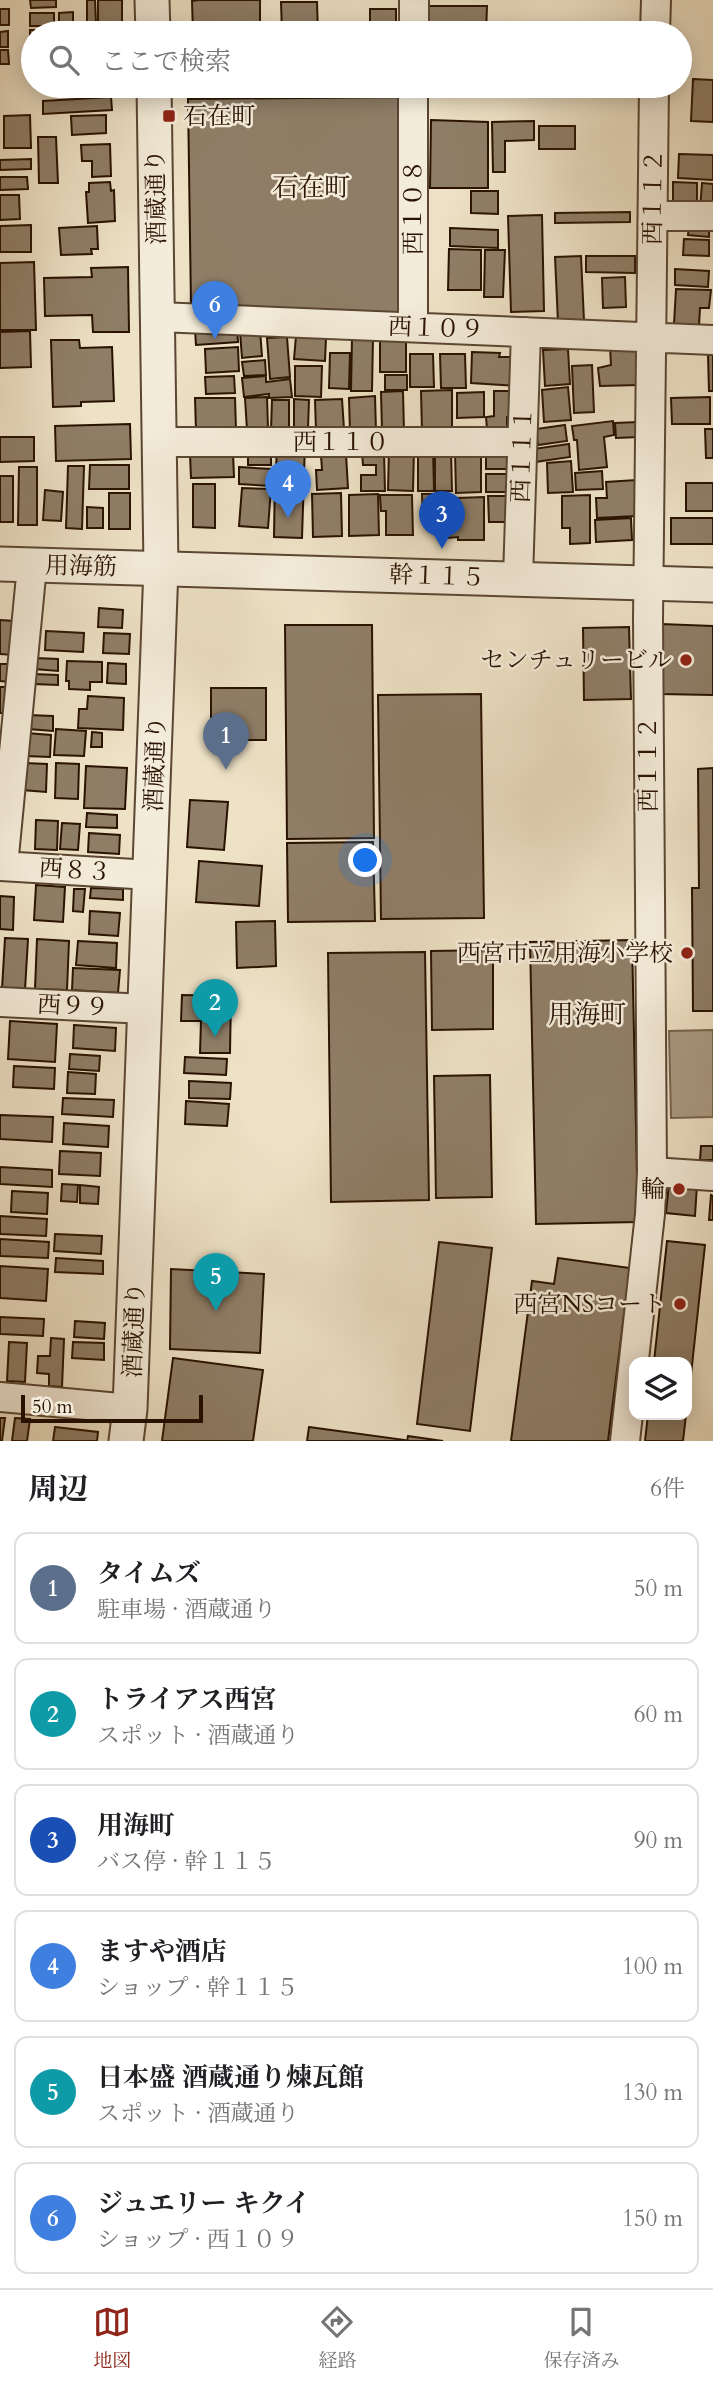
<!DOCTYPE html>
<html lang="ja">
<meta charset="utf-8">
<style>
body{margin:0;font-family:Cardo,"Noto Serif JP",serif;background:#f6f6f6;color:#202124}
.controls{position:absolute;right:21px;bottom:21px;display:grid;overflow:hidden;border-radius:14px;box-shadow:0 4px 18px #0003}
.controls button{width:63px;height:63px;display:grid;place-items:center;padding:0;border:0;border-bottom:2px solid #e0e0e0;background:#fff;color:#202124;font:35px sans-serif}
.scale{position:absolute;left:21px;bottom:18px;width:182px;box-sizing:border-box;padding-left:7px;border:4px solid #291200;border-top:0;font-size:19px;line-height:24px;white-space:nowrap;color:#291200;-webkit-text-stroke:5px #f4ecda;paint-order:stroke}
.you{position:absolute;left:366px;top:861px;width:24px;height:24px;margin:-18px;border:5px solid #fff;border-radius:50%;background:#1a73e8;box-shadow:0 0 0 10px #1a73e833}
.badge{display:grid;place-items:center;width:46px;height:46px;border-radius:50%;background:#8f2418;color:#fff;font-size:23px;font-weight:700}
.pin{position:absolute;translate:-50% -58px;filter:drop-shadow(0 2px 4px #0008)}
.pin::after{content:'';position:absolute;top:37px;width:24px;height:21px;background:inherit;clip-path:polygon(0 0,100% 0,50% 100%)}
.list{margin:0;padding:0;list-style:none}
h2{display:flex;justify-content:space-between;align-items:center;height:91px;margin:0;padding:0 28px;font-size:30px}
h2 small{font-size:23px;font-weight:400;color:#757577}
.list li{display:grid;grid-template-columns:46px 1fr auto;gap:21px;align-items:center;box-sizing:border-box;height:112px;margin:0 14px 14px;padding:0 14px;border:2px solid #e0e0e0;border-radius:14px}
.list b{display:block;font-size:26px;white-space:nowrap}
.list p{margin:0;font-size:23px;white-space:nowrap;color:#757577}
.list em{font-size:23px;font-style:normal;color:#757577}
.icon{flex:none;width:38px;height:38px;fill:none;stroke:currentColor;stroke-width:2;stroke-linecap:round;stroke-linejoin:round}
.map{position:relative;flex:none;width:713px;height:1441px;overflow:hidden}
.search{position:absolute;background:#fff;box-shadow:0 4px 18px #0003;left:21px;right:21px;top:21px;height:77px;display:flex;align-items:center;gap:18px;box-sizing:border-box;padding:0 24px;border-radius:38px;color:#757577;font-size:26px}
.sheet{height:847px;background:#fff}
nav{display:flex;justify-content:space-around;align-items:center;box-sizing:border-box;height:98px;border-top:2px solid #e0e0e0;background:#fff;font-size:19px;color:#757577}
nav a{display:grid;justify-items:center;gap:4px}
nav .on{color:#8f2418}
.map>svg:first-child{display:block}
</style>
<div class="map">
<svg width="713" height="1441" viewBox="0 0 713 1441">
<rect width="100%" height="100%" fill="#eee2c6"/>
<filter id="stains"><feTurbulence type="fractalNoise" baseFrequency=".00286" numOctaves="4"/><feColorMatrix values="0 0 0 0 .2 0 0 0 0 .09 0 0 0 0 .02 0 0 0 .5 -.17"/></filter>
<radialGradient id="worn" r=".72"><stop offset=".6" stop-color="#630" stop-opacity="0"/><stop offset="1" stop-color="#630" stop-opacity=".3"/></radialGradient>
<path fill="#ab9b83" stroke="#77644f" stroke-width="2" d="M713 1030V1117L671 1118 669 1031Z"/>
<path fill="#8f7e67" stroke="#291200" stroke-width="2" d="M30 0H56V7L31 8Z
M87 0H95L96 24H87Z
M98 0H122V26L98 27Z
M199 0H260V33H193L192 1Z
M281 2H317L318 33H282Z
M428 6H487L486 33H428Z
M0 9H9V25H0Z
M370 9H396V24H370Z
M73 12V29H82V33H59V13Z
M30 13H54V26H30Z
M582 24H627V33H582Z
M30 30H51V33H33V47H30Z
M8 31V47H0V32Z
M0 50H8L9 64H0Z
M29 51H33V65H30Z
M693 79 713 80V122L691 121Z
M202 86H243V91L202 92Z
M285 86H317V92L285 93Z
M325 86H365L366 91 325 92Z
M111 97 112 110 43 114V101Z
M402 97V314L191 306 188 99Z
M30 115 31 148H4V116Z
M106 115V133L72 135 71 116Z
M431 120 488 122V188H430Z
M534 121V140L505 141V172H493L492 122Z
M539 126H575V149H539Z
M38 137H56L58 183H39Z
M110 144 111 176 92 177V161H82L81 145Z
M679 154 713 155V180L678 178Z
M31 159V169L0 170V160Z
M0 177H27L28 189 0 190Z
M110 182 111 191 114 190 115 221 88 223 86 192H89V183Z
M673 182 697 183V208H673Z
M702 183 713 184V211L700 210Z
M471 191H498V214L471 213Z
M0 195H19L20 219 0 220Z
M630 212V222L555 223V213Z
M542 215 544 311 511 312 508 216Z
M689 224 709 225V237L688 235Z
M31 225V252H0V226Z
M97 226 98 249H91L92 254 61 255 59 228Z
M450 228 498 230V248L450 246Z
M684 239 709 240V256L683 255Z
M449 249 481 250V290H448Z
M485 250H505L503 297H484Z
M581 256 584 321 558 322 555 257Z
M586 256H635V273L586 272Z
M34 262 36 330H0V263Z
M128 267 129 332H93L92 315 45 316 44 278 92 277 91 268Z
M675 269 709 271 708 287 675 285Z
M625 277 626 307 603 308 602 278Z
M676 289 711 290 709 308H700L699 326 674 324Z
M237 327 238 342 196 345 195 330Z
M260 330 262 356 242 358 240 332Z
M30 331 31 367 0 368V332Z
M296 336 326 338 325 361 294 359Z
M380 336H406V372H380Z
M287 337 290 377 270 379 267 338Z
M352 337H373L372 391H351Z
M51 340H79L80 348 112 347 114 401 81 402V406L53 407Z
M645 346 639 385 600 386 598 368 611 365 610 347Z
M238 347 239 371 206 373 205 349Z
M568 349 570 384 545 386 543 350Z
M472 352 500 353 499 357H519L518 386 471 383Z
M330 353H350L349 389 329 388Z
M410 354H433L434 387H410Z
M440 354H465L466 388H441Z
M708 355H713V391H709Z
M265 360 266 375 244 376 242 362Z
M592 365 594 412 574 413 572 366Z
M295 366H322L321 397 295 396Z
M385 375H407V390H385Z
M234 376 235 393 206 394 205 377Z
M266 376V382L290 379 292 397 269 398V394L244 397 242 378Z
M568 387 571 420 544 422 542 390Z
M452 390V433H422L421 391Z
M403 391 404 432H382L381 392Z
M494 391H517V416L507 417V428L487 429 486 417 494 416Z
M484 392V417L457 418V393Z
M375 396 376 431 350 432 349 398Z
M267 397 268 429 247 430 245 398Z
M710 397V424H672L671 398Z
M195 398H235L236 430 196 431Z
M294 399 309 400 308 429H294Z
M342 399 344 429 316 431 315 400Z
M272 400H289V430H271Z
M613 421 614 435 604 437 607 467 579 470 577 440H574L572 426Z
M638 422 639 437 616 438 615 423Z
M130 424 131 459 56 461 55 426Z
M565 425 567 441 538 445 536 429Z
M705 429H713V458H706Z
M0 437H34V461L0 462Z
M569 444 570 457 535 462 533 449Z
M277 447 305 448 304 471 276 469Z
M389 448 414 449 413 491 388 490Z
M418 449H433L434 491H418Z
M451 450 452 491H435V451Z
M486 450H517V469H486Z
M481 451V492L456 493 455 452Z
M384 452 385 491H361V475H376V465H363L362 453Z
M233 453 234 477 191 478 190 455Z
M248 453H271V465H248Z
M346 454 348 488 317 490 316 470H322L321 455Z
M571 461 573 492 548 493 547 463Z
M90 465H129V489H89Z
M68 466H84L82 529 66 528Z
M19 467H37V525H18Z
M239 467 271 469 270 486 239 484Z
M602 471 603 489 576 490 575 473Z
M486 474H514V492H486Z
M0 476H13V522H0Z
M275 476H304L302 538 274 537Z
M636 480 637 516 597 518 596 498H607L606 482Z
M686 483H713V511H686Z
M193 484H215V528L193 527Z
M242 488 271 489 268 528 239 526Z
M45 490 63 492 61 521 43 520Z
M109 493H130V529H109Z
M341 493 342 536 313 537 312 494Z
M378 494 379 535 349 536V495Z
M422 494H444V520L423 521Z
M380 495H412L413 535H386V511H381Z
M590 495V543L570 544V528H562V496Z
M488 496H514V522H489Z
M484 497V540H458V537L448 538V519H458L457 498Z
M87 507 103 508V528H87Z
M631 518 632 540 596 542 595 520Z
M671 518H713V544H671Z
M99 608 123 610 122 628 98 627Z
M0 620 15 621 13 655 0 654Z
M661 624 713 626V695L659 694Z
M285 625H372L374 838 287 839Z
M629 627 631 699 584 700 583 628Z
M46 631 84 633 83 652 45 650Z
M104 633 130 634 129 654 103 653Z
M35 658 58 659V671L34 669Z
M67 661 102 662V682H90V690L69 689V681H66Z
M108 663 126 664V684L107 683Z
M0 664H10L9 682 0 681Z
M33 674 58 675V685L33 684Z
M0 687H6L4 713H0Z
M211 688H266V740H211Z
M481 694 484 918 381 919 378 695Z
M88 696 124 698 123 730 78 728 79 709H87Z
M28 715 53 716V731L28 729Z
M56 729 86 731 84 756 54 755Z
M92 732 102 733V747H91Z
M26 733 51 735 50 757 25 756Z
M24 763 47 764 46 792 22 790Z
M56 763 79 764 78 799 55 798Z
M86 766 127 768 125 809 84 808Z
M713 768V1011H693L692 888H699L698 769Z
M190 800 228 802 224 850 187 847Z
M87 813 117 815V828L86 827Z
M36 820 58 821 57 850 35 849Z
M62 823 80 824 78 850 60 849Z
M89 833 120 835 119 854 88 852Z
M373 842 375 921 288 922 287 843Z
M199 861 262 866 259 906 196 902Z
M36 885 65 887 63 922 34 920Z
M91 888 123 889V900L90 898Z
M74 889H85L83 912 73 911Z
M0 896 14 897 13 930 0 929Z
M90 911 120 913 118 936 89 934Z
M275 921 276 966 237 968 236 922Z
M5 938 28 939 25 990 2 989Z
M37 939 69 941 67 990 35 989Z
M632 940 638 1222 536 1224 530 942Z
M78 941 117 943 116 968 76 965Z
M493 950V1029L432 1030 431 951Z
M425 952 429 1200 331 1202 328 953Z
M73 968 120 970 118 993 72 990Z
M182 995 231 996 230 1053H200L201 1021H181Z
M10 1021 57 1024 55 1062 8 1059Z
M74 1025 116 1028 115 1051 73 1048Z
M70 1054 100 1056 99 1071 69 1069Z
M185 1057 227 1059 226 1075 184 1073Z
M14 1066 55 1068 54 1089 13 1087Z
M68 1072 96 1074 95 1094 67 1093Z
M490 1075 492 1197 436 1198 434 1076Z
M189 1081 231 1083 230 1099 189 1098Z
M63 1098 114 1100 113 1117 62 1114Z
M186 1101 229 1104 227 1126 185 1124Z
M0 1115 53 1117 52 1142 0 1139Z
M64 1123 109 1126 108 1147 63 1144Z
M701 1146H713V1160H700Z
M60 1151 101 1153 100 1176 59 1174Z
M0 1167 52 1170V1187L0 1184Z
M669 1183 697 1185 695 1216 666 1213Z
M62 1184 78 1185 77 1202 61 1201Z
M80 1185 99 1187 98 1204 80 1203Z
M12 1191 48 1193 47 1214 11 1212Z
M711 1195 713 1196V1220H709Z
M0 1216 47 1219 46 1236 0 1234Z
M55 1234 102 1236 101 1254 54 1251Z
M0 1239 49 1242 48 1258 0 1256Z
M667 1241 705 1245 687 1412V1362H654Z
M439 1242 492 1248 470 1431 417 1424Z
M56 1258 103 1261V1274L55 1272Z
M558 1258 630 1268 608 1441H511L532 1281 554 1284Z
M0 1266 48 1269 46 1301 0 1298Z
M171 1269 264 1274 260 1353 170 1349Z
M0 1317 44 1319 43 1336 0 1334Z
M75 1321 105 1323 104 1339 74 1337Z
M51 1338 64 1339 62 1387 49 1386V1374L37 1373 38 1356H50Z
M9 1342 27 1343 25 1382 7 1381Z
M73 1342 104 1343V1360L72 1358Z
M173 1358 263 1370 253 1441H162Z
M648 1415H686L683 1441H645Z
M0 1418H5L2 1441H0Z
M15 1418 30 1419 27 1441H12Z
M55 1427 98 1432 97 1441H53Z
M309 1427 405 1440V1441H307Z
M408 1436 443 1441H407Z"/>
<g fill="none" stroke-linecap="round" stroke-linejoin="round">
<defs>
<path id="minor" d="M414 33V0
M655 33 656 0
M653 216H713
M158 317 713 340
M413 327V86
M160 442H522
M518 578 526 332
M0 866 151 875
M3 866 32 566
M0 1002 146 1009
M652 1172 713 1176
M0 1397 130 1409
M625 1441 650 1214 652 1172 648 619 654 86"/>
<path id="tertiary" d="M152 0 153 33
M0 564 713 585
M126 1441 130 1409 161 567 154 86"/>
</defs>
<use href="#minor" stroke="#5a4632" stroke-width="32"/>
<use href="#tertiary" stroke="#5a4632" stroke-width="37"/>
<use href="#minor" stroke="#f4ecda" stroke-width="28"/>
<use href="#tertiary" stroke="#f4ecda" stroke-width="33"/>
</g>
<g fill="#8f2418" stroke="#f4ecda" stroke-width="2.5">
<rect x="162" y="109" width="14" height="14" rx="3.5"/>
<circle cx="686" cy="660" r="7"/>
<circle cx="687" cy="953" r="7"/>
<circle cx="679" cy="1189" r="7"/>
<circle cx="680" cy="1304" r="7"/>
</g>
<g text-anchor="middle" stroke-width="5" stroke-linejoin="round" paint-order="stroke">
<g font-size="24" fill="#291200" stroke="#f4ecda" text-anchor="end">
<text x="183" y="124" text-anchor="start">石在町</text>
<text x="672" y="668">センチュリービル</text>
<text x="673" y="961">西宮市立用海小学校</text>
<text x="665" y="1197">輪</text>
<text x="666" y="1312">西宮NSコート</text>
</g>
<g font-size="24" fill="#291200" stroke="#f4ecda">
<text transform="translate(156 197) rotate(-91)" y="8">酒蔵通り</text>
<text transform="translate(653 197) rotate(-89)" y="8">西１１２</text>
<text transform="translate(413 207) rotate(-90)" y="8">西１０８</text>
<text transform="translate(436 328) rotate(2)" y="8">西１０９</text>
<text x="341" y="450">西１１０</text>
<text transform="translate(522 455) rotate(-88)" y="8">西１１１</text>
<text transform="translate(81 566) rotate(1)" y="8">用海筋</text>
<text transform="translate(437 576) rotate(2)" y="8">幹１１５</text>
<text transform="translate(155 764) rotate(-88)" y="8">酒蔵通り</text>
<text transform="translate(648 764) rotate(-90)" y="8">西１１２</text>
<text transform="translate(75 870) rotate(4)" y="8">西８３</text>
<text transform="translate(73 1006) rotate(3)" y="8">西９９</text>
<text transform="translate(134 1330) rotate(-88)" y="8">酒蔵通り</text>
</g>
<g font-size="26" fill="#291200" stroke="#f4ecda">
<text x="311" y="196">石在町</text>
<text x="587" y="1023">用海町</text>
</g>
</g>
<rect width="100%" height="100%" filter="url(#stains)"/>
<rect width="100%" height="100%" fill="url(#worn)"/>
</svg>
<div class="controls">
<button><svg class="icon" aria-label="layers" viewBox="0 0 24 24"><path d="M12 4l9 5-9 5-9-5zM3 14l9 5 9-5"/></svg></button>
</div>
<div class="scale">50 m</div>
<div class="you"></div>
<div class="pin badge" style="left:226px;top:770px;background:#5c6f8a">1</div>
<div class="pin badge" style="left:215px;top:1037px;background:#0f9aa8">2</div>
<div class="pin badge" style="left:442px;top:549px;background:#1a4fb4">3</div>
<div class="pin badge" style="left:288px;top:518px;background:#3f7fe0">4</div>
<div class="pin badge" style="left:216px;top:1311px;background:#0f9aa8">5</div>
<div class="pin badge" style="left:215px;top:339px;background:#3f7fe0">6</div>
<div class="search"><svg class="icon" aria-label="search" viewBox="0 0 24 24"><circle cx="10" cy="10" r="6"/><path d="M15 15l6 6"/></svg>ここで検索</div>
</div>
<section class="sheet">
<h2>周辺<small>6件</small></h2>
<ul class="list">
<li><span class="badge" style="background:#5c6f8a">1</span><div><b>タイムズ</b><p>駐車場 · 酒蔵通り</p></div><em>50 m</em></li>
<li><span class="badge" style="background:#0f9aa8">2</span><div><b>トライアス西宮</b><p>スポット · 酒蔵通り</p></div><em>60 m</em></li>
<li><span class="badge" style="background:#1a4fb4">3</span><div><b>用海町</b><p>バス停 · 幹１１５</p></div><em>90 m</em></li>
<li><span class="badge" style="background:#3f7fe0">4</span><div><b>ますや酒店</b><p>ショップ · 幹１１５</p></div><em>100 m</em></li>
<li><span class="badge" style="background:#0f9aa8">5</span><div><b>日本盛 酒蔵通り煉瓦館</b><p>スポット · 酒蔵通り</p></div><em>130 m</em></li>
<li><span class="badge" style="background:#3f7fe0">6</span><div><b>ジュエリー キクイ</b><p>ショップ · 西１０９</p></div><em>150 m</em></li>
</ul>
</section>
<nav>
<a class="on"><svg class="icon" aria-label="map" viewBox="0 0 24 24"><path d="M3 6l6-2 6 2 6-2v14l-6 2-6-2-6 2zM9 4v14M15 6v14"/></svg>地図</a>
<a><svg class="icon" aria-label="directions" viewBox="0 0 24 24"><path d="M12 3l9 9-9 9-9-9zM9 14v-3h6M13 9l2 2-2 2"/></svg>経路</a>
<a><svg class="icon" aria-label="saved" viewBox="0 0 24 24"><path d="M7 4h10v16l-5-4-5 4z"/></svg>保存済み</a>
</nav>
